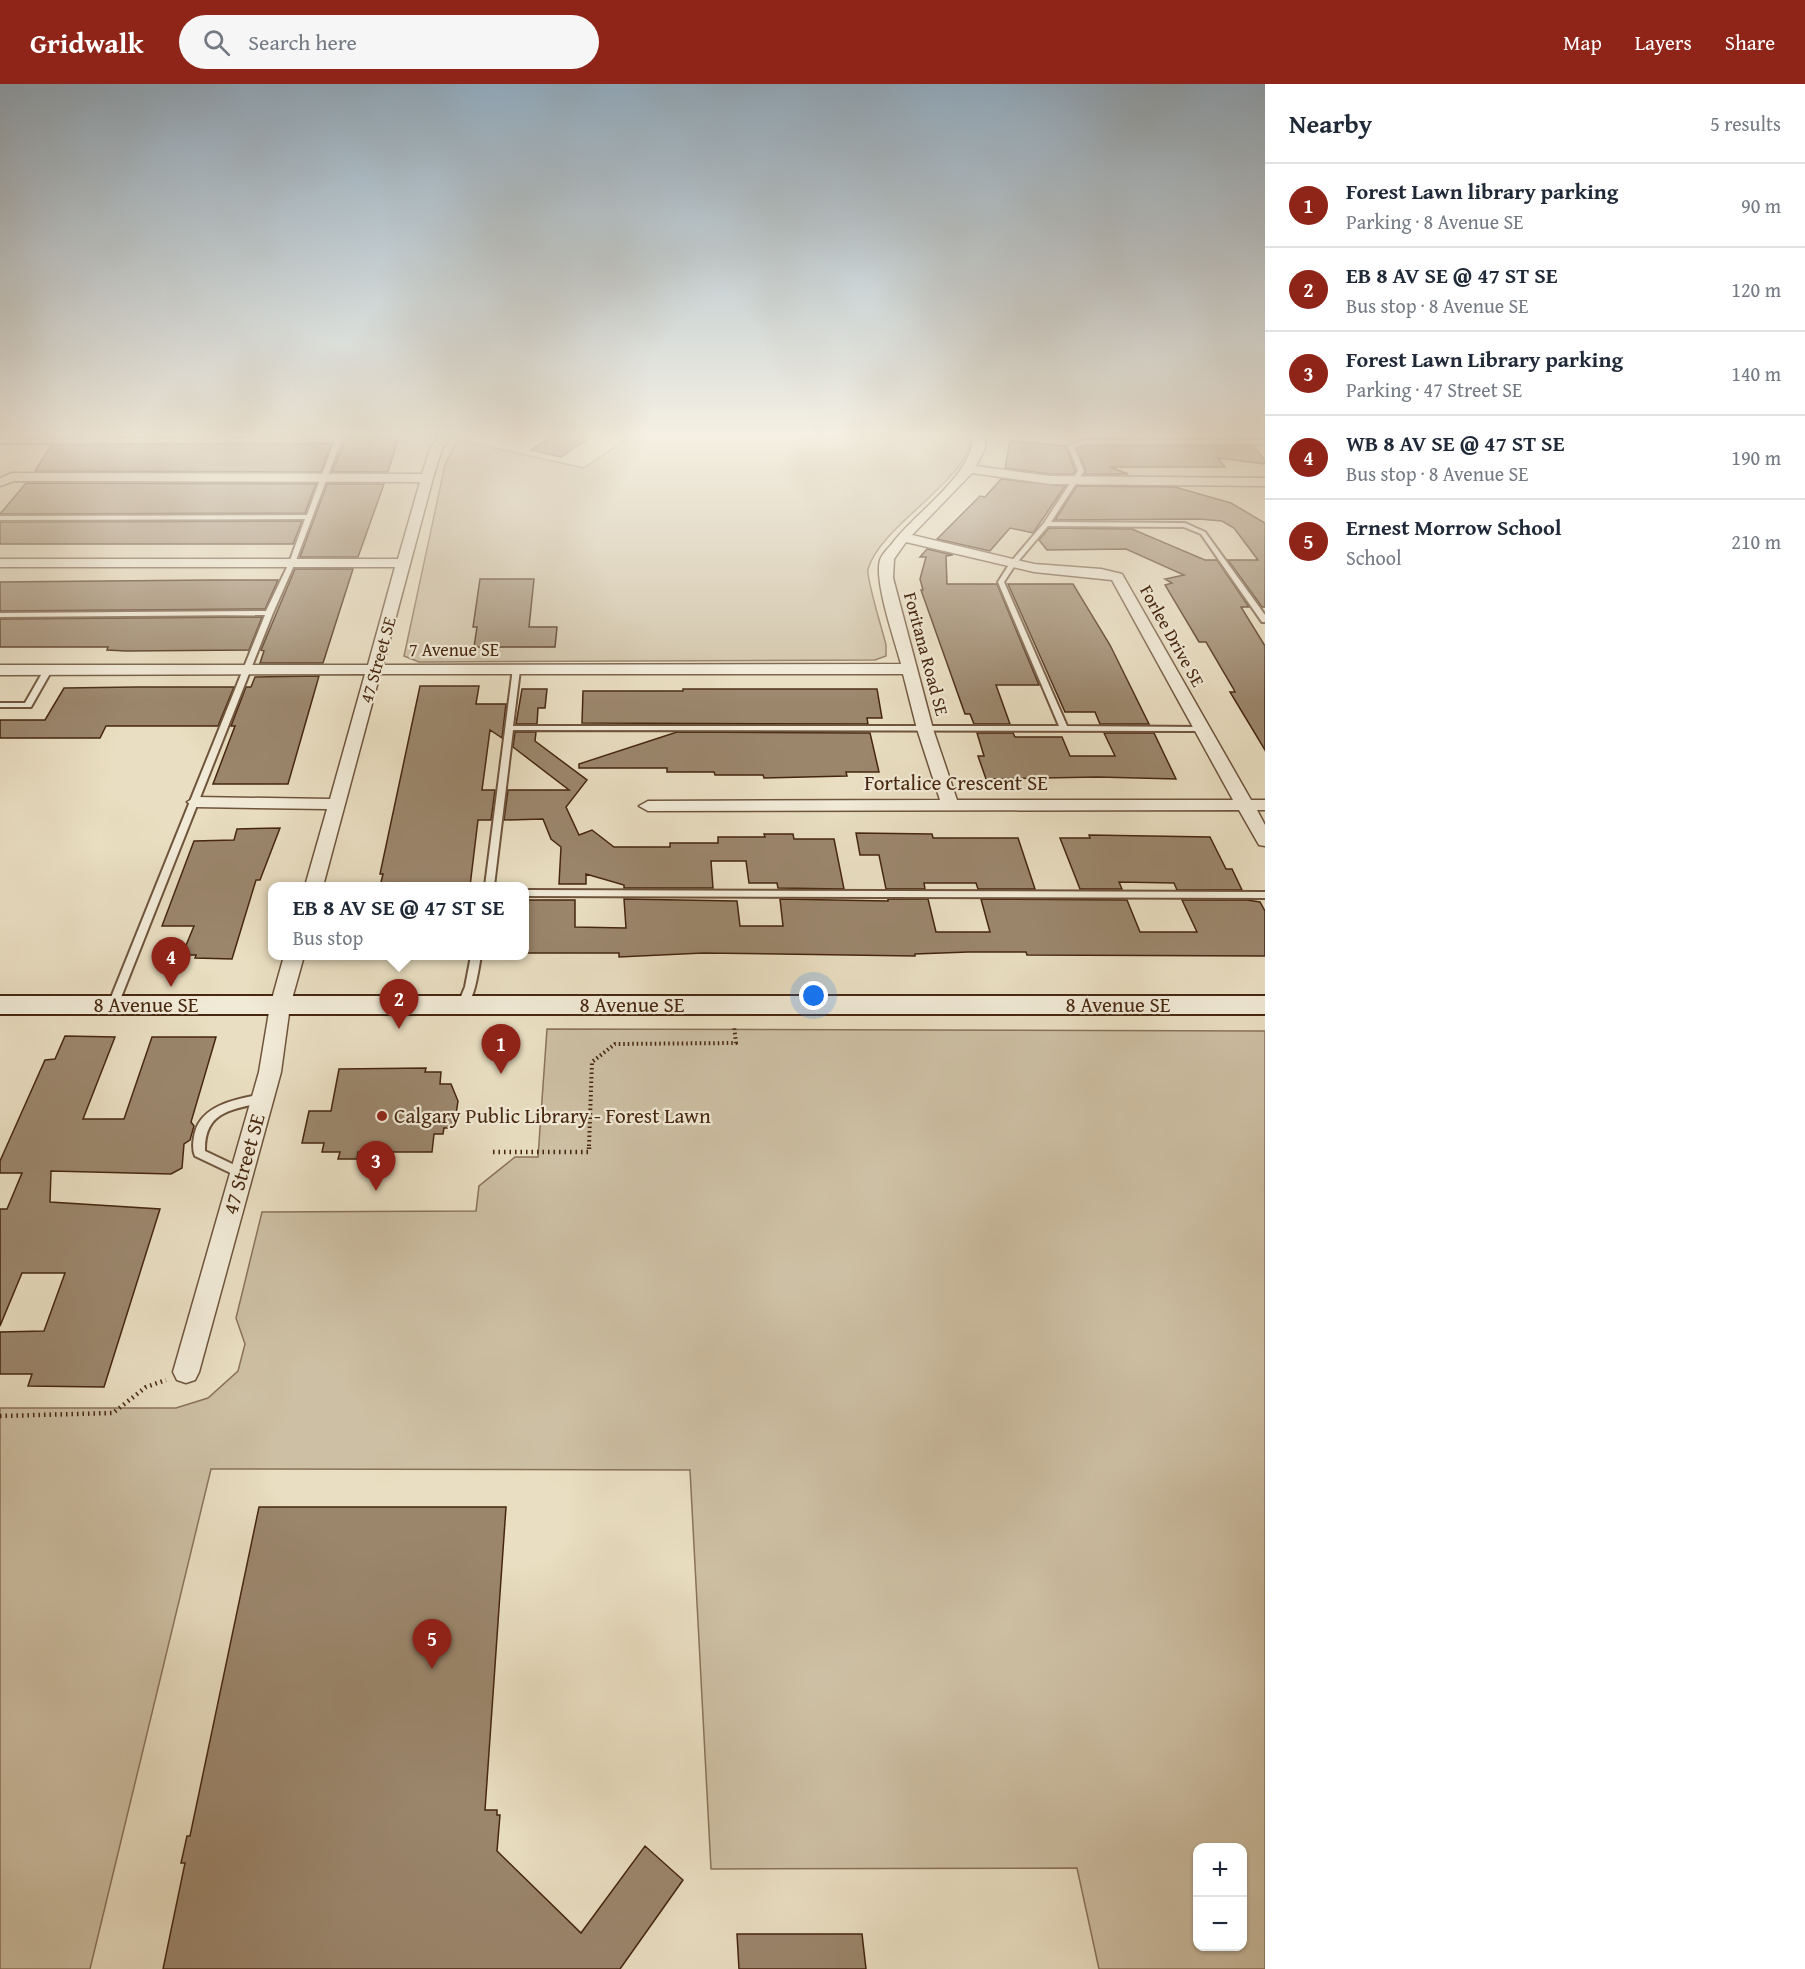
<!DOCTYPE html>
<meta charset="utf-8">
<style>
body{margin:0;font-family:"Gentium Book Plus",serif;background:#f6f6f7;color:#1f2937}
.controls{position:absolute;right:18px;bottom:18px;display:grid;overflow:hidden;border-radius:12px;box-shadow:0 2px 4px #0004}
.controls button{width:54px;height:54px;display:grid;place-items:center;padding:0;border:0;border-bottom:2px solid #e0e1e3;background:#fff;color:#1f2937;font:30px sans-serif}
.you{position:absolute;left:814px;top:912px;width:21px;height:21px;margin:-15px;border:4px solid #fff;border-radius:50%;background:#1a73e8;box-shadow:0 0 0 9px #1a73e833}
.badge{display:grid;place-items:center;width:39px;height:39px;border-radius:50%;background:#8f2418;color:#fff;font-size:20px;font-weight:700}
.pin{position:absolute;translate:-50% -50px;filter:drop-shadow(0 2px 3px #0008)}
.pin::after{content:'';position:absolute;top:32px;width:21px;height:18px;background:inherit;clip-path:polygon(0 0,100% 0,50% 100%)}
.popup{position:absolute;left:268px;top:798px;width:261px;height:78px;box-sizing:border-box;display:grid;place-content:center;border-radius:12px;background:#fff;filter:drop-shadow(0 2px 4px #0005);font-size:20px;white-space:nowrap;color:#747a83}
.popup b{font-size:22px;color:#1f2937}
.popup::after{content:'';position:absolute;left:50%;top:100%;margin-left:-12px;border:12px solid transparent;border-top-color:#fff}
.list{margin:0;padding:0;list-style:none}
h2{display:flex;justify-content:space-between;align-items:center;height:78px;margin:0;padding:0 24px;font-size:26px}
h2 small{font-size:20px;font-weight:400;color:#747a83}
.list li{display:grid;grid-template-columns:39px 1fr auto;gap:18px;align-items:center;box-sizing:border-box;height:84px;padding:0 24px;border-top:2px solid #e0e1e3}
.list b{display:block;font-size:22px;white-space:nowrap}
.list p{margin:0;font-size:20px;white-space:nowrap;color:#747a83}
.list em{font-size:20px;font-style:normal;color:#747a83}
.icon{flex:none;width:33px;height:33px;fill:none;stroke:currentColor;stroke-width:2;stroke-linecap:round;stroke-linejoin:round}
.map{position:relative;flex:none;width:1265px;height:1885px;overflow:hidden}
header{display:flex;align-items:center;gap:36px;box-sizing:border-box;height:84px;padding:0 30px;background:#8f2418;color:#fff}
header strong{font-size:28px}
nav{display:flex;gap:33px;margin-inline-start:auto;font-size:21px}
.search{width:420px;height:54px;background:#f6f6f7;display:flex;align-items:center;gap:15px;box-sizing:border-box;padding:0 21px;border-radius:33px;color:#747a83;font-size:22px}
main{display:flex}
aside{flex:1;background:#fff}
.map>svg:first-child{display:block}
</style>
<header>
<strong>Gridwalk</strong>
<div class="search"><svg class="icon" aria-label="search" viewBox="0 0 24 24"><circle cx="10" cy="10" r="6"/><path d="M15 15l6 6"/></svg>Search here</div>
<nav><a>Map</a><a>Layers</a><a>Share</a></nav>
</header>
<main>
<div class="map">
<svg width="1265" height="1885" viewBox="0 0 1265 1885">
<rect width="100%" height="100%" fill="#e9dec1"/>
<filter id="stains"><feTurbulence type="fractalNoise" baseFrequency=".00333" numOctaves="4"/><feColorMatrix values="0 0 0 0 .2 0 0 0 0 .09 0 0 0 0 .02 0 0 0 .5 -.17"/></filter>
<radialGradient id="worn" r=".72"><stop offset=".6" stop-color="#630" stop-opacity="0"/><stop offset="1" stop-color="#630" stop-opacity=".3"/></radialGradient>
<path fill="#cdbfa3" stroke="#8a7259" stroke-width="1.5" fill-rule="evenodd" d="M631 352H970C973 394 881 440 868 485 866 494 883 548 886 561V572L875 576 419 578 404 572 445 381 457 356 584 384Z
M547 945 1265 947V1885H1099L1077 1784 711 1785 690 1386 211 1385 90 1885H0V1324H176L208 1314 238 1287 245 1260 236 1234 262 1128 476 1127 479 1102 515 1073H538ZM1198 1764H1242V1862H1198Z"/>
<path fill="#9b866c" stroke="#46260f" stroke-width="1.5" d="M347 352H399L388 388H332Z
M553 352H592L561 373 531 366Z
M1010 357 1066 362 1075 387 1073 390H1050L1005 384Z
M331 360 321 388 35 387 51 361Z
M1084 362H1253L1265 376V380L1218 374 1225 383H1110L1128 390H1085L1086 386 1077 364Z
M1001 395 1065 402 1033 449 1010 444 990 467 937 455 980 412 985 413Z
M26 399 316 400 305 429 0 430Z
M327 400H384L358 473H300Z
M1077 402 1175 403 1231 419 1265 439V523H1262L1228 476H1258L1234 444 1222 437 1199 435 1055 436Z
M302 437 293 460H0V438Z
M1049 444 1132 445 1205 476H1217L1249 523H1241L1265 562V666L1230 608H1235L1233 604 1206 558H1199L1165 501 1172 499 1165 495 1184 491 1126 465 1047 466 1039 456Z
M927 465 953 471 946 472 947 500H997L1039 601H996L1010 640H974L970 630H965L921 506H923L920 495 926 473H920Z
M295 485H353L323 579H260L264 567 261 566Z
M480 495H534L529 543H557L555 563H474L477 543H473Z
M211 496H278L265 525 0 527V498Z
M1008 500H1073L1110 561 1149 640H1100L1095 628H1065Z
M262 533 249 566 126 567 107 566 108 563H0V535Z
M319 592 288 700H213L235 642H231L246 603H251L255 593Z
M420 602H479L476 620H506L502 654 490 646 482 706H495L491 736H478L470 802H380L383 790H380Z
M136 603H234L218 642H106L100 654H0V636H45L64 604Z
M522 605H547L545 624H538L537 640H516Z
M683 605H877L882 634H867L868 640 582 639 583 607H683Z
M515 648H536L535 657 587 696 566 723 579 751 592 746 614 763H670V759H718V753H765L764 750H793L794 755H834L844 805 778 804 777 799H749L746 777H711L713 804H624V801L586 790V800H559L561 763 551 755 543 735 504 736 508 706H569L513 663Z
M677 648 870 649 879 688H846L847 692 764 694 763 691H715L714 688H667V684H579V680Z
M977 649H1013L1015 653H1062L1070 672H1115L1104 649H1154L1176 695 1098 693 986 695 978 672H984Z
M280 744 260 796H256L232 875 195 874 196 871H182L194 842H162L194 757 234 756 237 745Z
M856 749 932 750 933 754H1018L1035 805H978L976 799H924L925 805H886L879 771H860Z
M1089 751 1210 753 1226 785H1232L1242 806H1177L1174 799 1119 798 1122 805H1080L1060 754H1090Z
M624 815 737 817 740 842H783L780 815 888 817V815H928L936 848H990L981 815 1127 816 1140 848H1197L1182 816H1247L1260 818 1265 827V872L1027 871 1026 868H968L915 870V872L703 869 619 873V869H525V816H575V843L626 844Z
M65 952 115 953 83 1035H124L152 953H216L191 1038 194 1042 190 1056 184 1060 182 1084 171 1090 51 1087 50 1118 160 1125 104 1303 28 1302 32 1290H0V1248L44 1247 65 1189H22L0 1242V1125H7L22 1089H0V1077L45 976 55 975Z
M426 984 425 988H441L440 1000H451L458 1017 455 1037 451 1044H444L443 1050H434L432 1068H358L357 1075H338L340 1068H322L324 1059H302L309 1027H331L339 985Z
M259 1423H506L485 1726H497V1731H500L497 1767 581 1849 645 1762 683 1796 620 1885H163L185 1779H181L187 1752H190Z
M737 1850H862L866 1885H739Z"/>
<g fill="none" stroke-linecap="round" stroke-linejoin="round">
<defs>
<path id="lane" d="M338 352H345L341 357 295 479 273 529 118 921 117 923H109L108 921 265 531 0 533V529L266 527 289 479 305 435 0 436V432L307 431 334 358 0 359V355L336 354Z
M1084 356H1265V360H1084L1074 363 1084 387 1051 438 1185 439 1205 448 1265 531V538H1262L1201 450 1184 443 1048 442 1015 481 1004 498 1067 642 1202 643H1205V647L513 646 494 802H485L513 584 520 586 513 642H1059L998 498 1010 479 1044 439 1078 387 1068 362Z
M45 584 52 586 31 623H0V619H25Z
M525 806 1265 808V814L525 812Z
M471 872H481C478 886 475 920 462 925L457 922 465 903Z
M263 1010 267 1011 269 1014 267 1017C235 1026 204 1025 205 1067L245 1086 247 1089 245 1092H237L195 1072C192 1065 193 1056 195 1048 203 1020 238 1015 263 1010Z"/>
<path id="street" d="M440 352H451L442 365 433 394 383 581 901 580C895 557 874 498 880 476 882 471 887 465 891 461 914 429 973 392 973 352H985V364L976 382 1050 392 1265 394V402L1050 400 972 389 912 451 1034 480 1101 485 1122 490 1251 716H1265V726H1257L1265 741V762L1259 761 1239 726 648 727 639 722 648 717 940 716 917 645 903 590H380L323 802H305L327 725 196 723 187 718 196 713 330 715 365 590 0 591V581H368L395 483H0V475H398L420 398 14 397 0 402V394L12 389 422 390 430 365ZM906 458 1034 488 1112 496 1233 716H957L933 645 893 494 894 475Z
M284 872H304L290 922 281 988 199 1288 195 1296 186 1299 177 1296 173 1288 259 988 270 922Z"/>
<path id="secondary" d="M0 912H1265V930H0Z"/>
</defs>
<use href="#lane" stroke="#6f543c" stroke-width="4"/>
<use href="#street" stroke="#6f543c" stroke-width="3"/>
<use href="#secondary" stroke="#46260f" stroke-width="4"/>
<path stroke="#46260f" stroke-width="4" stroke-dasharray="1.5 3" stroke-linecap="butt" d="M589 1062 592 978 615 960 736 959 734 942"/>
<path stroke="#46260f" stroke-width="4.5" stroke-dasharray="1.5 4" stroke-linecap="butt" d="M493 1068H589V1060
M0 1332 113 1329 146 1303 166 1296"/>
<use href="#lane" fill="#f1ead7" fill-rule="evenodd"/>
<use href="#street" fill="#f1ead7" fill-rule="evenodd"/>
<use href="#secondary" fill="#f1ead7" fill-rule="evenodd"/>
</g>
<linearGradient id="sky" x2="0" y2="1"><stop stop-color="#92acc0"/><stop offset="0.57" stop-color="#f5f0e3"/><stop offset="1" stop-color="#f5f0e3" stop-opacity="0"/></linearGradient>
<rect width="1265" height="616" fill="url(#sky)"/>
<circle fill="#8f2418" stroke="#f1ead7" stroke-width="2" cx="382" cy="1032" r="6"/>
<g text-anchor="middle" stroke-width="4.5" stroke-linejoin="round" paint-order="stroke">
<g font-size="18" fill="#46260f" stroke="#f1ead7">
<text transform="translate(1172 552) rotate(61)" y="6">Forlee Drive SE</text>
<text x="454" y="572">7 Avenue SE</text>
<text transform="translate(926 570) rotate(75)" y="6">Foritana Road SE</text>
<text transform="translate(378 576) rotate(-74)" y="6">47 Street SE</text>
</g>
<g font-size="21" fill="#46260f" stroke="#f1ead7">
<text x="956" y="706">Fortalice Crescent SE</text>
<text x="146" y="928">8 Avenue SE</text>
<text x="632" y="928">8 Avenue SE</text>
<text x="1118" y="928">8 Avenue SE</text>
<text transform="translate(244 1080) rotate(-74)" y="7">47 Street SE</text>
</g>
<g font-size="21" fill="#46260f" stroke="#f1ead7" text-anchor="start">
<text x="394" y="1039">Calgary Public Library - Forest Lawn</text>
</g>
</g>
<rect width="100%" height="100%" filter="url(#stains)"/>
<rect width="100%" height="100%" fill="url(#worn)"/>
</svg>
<div class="controls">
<button>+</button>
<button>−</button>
</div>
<div class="you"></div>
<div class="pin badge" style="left:501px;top:990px">1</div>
<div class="pin badge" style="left:399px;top:945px">2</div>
<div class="popup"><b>EB 8 AV SE @ 47 ST SE</b>Bus stop</div>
<div class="pin badge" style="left:376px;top:1107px">3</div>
<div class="pin badge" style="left:171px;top:903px">4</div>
<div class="pin badge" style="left:432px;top:1585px">5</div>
</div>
<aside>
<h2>Nearby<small>5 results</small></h2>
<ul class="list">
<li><span class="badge">1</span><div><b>Forest Lawn library parking</b><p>Parking · 8 Avenue SE</p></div><em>90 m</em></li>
<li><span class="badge">2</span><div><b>EB 8 AV SE @ 47 ST SE</b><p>Bus stop · 8 Avenue SE</p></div><em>120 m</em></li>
<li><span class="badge">3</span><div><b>Forest Lawn Library parking</b><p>Parking · 47 Street SE</p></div><em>140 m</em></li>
<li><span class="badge">4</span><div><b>WB 8 AV SE @ 47 ST SE</b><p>Bus stop · 8 Avenue SE</p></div><em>190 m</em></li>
<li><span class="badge">5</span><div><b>Ernest Morrow School</b><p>School</p></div><em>210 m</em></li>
</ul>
</aside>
</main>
